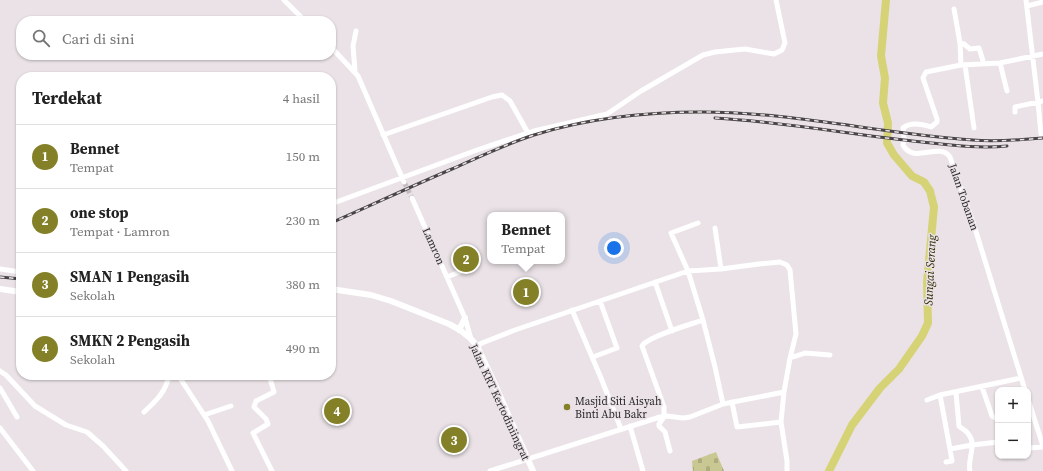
<!DOCTYPE html>
<html lang="id">
<meta charset="utf-8">
<style>
body{margin:0;font-family:"Source Serif 4",serif;background:#f2f2f2;color:#222}
.controls{position:absolute;right:12px;bottom:12px;display:grid;overflow:hidden;border-radius:8px;box-shadow:0 1px 3px #0004}
.controls button{width:36px;height:36px;display:grid;place-items:center;padding:0;border:0;border-bottom:1px solid #e0e0e0;background:#fff;color:#222;font:20px sans-serif}
.you{position:absolute;left:614px;top:248px;width:14px;height:14px;margin:-10px;border:3px solid #fff;border-radius:50%;background:#1a73e8;box-shadow:0 0 0 6px #1a73e833}
.badge{display:grid;place-items:center;width:26px;height:26px;border-radius:50%;background:#848028;color:#fff;font-size:13px;font-weight:700}
.pin{position:absolute;translate:-50% -50%;border:2px solid #fff;box-shadow:0 1px 4px #0006}
.popup{position:absolute;left:487px;top:212px;width:78px;height:52px;box-sizing:border-box;display:grid;place-content:center;border-radius:8px;background:#fff;filter:drop-shadow(0 1px 3px #0005);font-size:13px;white-space:nowrap;color:#767676}
.popup b{font-size:15px;color:#222}
.popup::after{content:'';position:absolute;left:50%;top:100%;margin-left:-8px;border:8px solid transparent;border-top-color:#fff}
.list{margin:0;padding:0;list-style:none}
h2{display:flex;justify-content:space-between;align-items:center;height:52px;margin:0;padding:0 16px;font-size:17px}
h2 small{font-size:13px;font-weight:400;color:#767676}
.list li{display:grid;grid-template-columns:26px 1fr auto;gap:12px;align-items:center;box-sizing:border-box;height:64px;padding:0 16px;border-top:1px solid #e0e0e0}
.list b{display:block;font-size:15px;white-space:nowrap}
.list p{margin:0;font-size:13px;white-space:nowrap;color:#767676}
.list em{font-size:13px;font-style:normal;color:#767676}
.icon{flex:none;width:22px;height:22px;fill:none;stroke:currentColor;stroke-width:2;stroke-linecap:round;stroke-linejoin:round}
.map{position:relative;flex:none;width:1043px;height:471px;overflow:hidden}
.search{position:absolute;background:#fff;box-shadow:0 1px 3px #0004;left:16px;top:16px;width:320px;height:44px;display:flex;align-items:center;gap:10px;box-sizing:border-box;padding:0 14px;border-radius:16px;color:#767676;font-size:15px}
.panel{position:absolute;background:#fff;box-shadow:0 1px 3px #0004;left:16px;top:72px;width:320px;height:308px;border-radius:16px}
.map>svg:first-child{display:block}
</style>
<div class="map">
<svg width="1043" height="471" viewBox="0 0 1043 471">
<defs>
<pattern id="cemetery-stones" width="16" height="16" patternUnits="userSpaceOnUse"><rect width="16" height="16" fill="#c9c892"/><path d="M2 7V4a2 2 0 0 1 4 0v3zM10 15v-3a2 2 0 0 1 4 0v3z" fill="#adac7e"/></pattern>
</defs>
<rect width="100%" height="100%" fill="#eae2e6"/>
<path fill="url(#cemetery-stones)" d="M716 452 724 471H693L692 461Z"/>
<g fill="none" stroke-linecap="round" stroke-linejoin="round">
<path stroke="#d5d376" stroke-width="8" d="M829 471 852 425 880 388 899 369 922 336 928 323 927 282 934 207 930 191 924 182 912 176 894 155 887 143 888 123 883 103 885 78 881 56 886 0"/>
<path stroke="#c4bdc0" stroke-width="5" stroke-dasharray="5 2.5" stroke-linecap="butt" d="M404 182 412 198"/>
<path stroke="#fff" stroke-width="5" d="M284 0 305 21
M1026 0 1038 102 1041 134
M1027 6 1043 2
M954 9 960 43 961 65
M960 43 964 44 970 49 979 48 984 64
M331 47 358 76 404 182
M1000 63 1007 91
M965 65 974 128
M355 71 353 46 356 31
M1015 112V107L1043 101
M383 135 492 97 502 95 510 101 528 133
M412 198 465 318 471 339
M331 204 477 150 534 131 607 114 641 91 703 55 715 52 745 49 774 54 782 50 785 43 776 0
M698 223 671 233 688 271 703 320 715 367 723 404
M715 228 721 269
M0 269 21 272
M447 277 472 267
M655 282 672 331
M572 310 601 378 621 429
M477 346 482 343 515 330 688 271 721 269 759 264 780 262 787 265 790 270 796 334 790 358 784 392 723 404 690 417 683 418 667 416 660 417 490 471
M593 357 617 348 600 301
M790 358 805 353 830 355
M0 371 6 375 35 406 66 425 87 432 103 446 126 471
M178 375 208 421 232 471
M269 375 274 392 256 401 254 407 266 419 268 424 253 433 272 471
M982 387 992 416 998 419
M0 388 17 417
M1025 390 973 222 950 157C939 141 914 165 903 145L904 137 903 128C910 122 922 124 931 127L937 122V119L923 78 926 72 961 65 1000 63 1043 54
M784 392 781 422 787 461V471
M956 393 959 426C962 429 967 431 969 435 977 445 967 459 970 471
M940 395 950 449
M1028 399 1043 446
M927 400 940 395 1021 378
M732 402 737 427 781 422
M144 412C156 401 166 392 169 375
M204 415 231 406
M630 426 643 471
M0 428 33 471
M1028 448 1043 447
M670 451 665 432 659 426V424L664 417V407L642 346C646 337 692 324 703 320
M946 462 952 461 950 449 972 445 998 442"/>
<path stroke="#fff" stroke-width="6" d="M0 289 21 292
M331 289 371 295 391 301 449 324 460 330 471 339 477 346 493 380 533 471
M459 330 465 318"/>
<defs>
<path id="rail" d="M715 118C785 122 853 135 922 142 950 145 979 149 1007 146
M331 223C372 205 412 186 452 169 479 157 506 144 534 135 588 118 646 112 702 112 793 112 882 134 973 140 996 142 1020 140 1043 138
M0 277 21 279"/>
</defs>
<use href="#rail" stroke="#494547" stroke-width="3"/>
<use href="#rail" stroke="#eae2e6" stroke-width="1.5" stroke-dasharray="4.5" stroke-linecap="butt"/>
</g>
<circle fill="#848028" stroke="#eae2e6" stroke-width="1.5" cx="567" cy="407" r="4"/>
<g text-anchor="middle" stroke-width="3" stroke-linejoin="round" paint-order="stroke">
<g font-size="11" fill="#2a2729" stroke="#eae2e6">
<text transform="translate(964 197) rotate(71)" y="4">Jalan Tobanan</text>
<text transform="translate(434 246) rotate(66)" y="4">Lamron</text>
<text transform="translate(500 402) rotate(65)" y="4">Jalan KRT Kertodiniingrat</text>
</g>
<g font-size="11" fill="#2a2729" stroke="#eae2e6" text-anchor="start">
<text x="575" y="405">Masjid Siti Aisyah<tspan x="575" dy="13">Binti Abu Bakr</tspan></text>
</g>
<g font-size="12" font-style="italic" fill="#2d2b02" stroke="#eae2e6">
<text transform="translate(930 270) rotate(-87)" y="4">Sungai Serang</text>
</g>
</g>
</svg>
<div class="controls">
<button>+</button>
<button>−</button>
</div>
<div class="you"></div>
<div class="pin badge" style="left:526px;top:292px">1</div>
<div class="popup"><b>Bennet</b>Tempat</div>
<div class="pin badge" style="left:466px;top:259px">2</div>
<div class="pin badge" style="left:454px;top:440px">3</div>
<div class="pin badge" style="left:337px;top:411px">4</div>
<div class="search"><svg class="icon" aria-label="search" viewBox="0 0 24 24"><circle cx="10" cy="10" r="6"/><path d="M15 15l6 6"/></svg>Cari di sini</div>
<section class="panel">
<h2>Terdekat<small>4 hasil</small></h2>
<ul class="list">
<li><span class="badge">1</span><div><b>Bennet</b><p>Tempat</p></div><em>150 m</em></li>
<li><span class="badge">2</span><div><b>one stop</b><p>Tempat · Lamron</p></div><em>230 m</em></li>
<li><span class="badge">3</span><div><b>SMAN 1 Pengasih</b><p>Sekolah</p></div><em>380 m</em></li>
<li><span class="badge">4</span><div><b>SMKN 2 Pengasih</b><p>Sekolah</p></div><em>490 m</em></li>
</ul>
</section>
</div>
